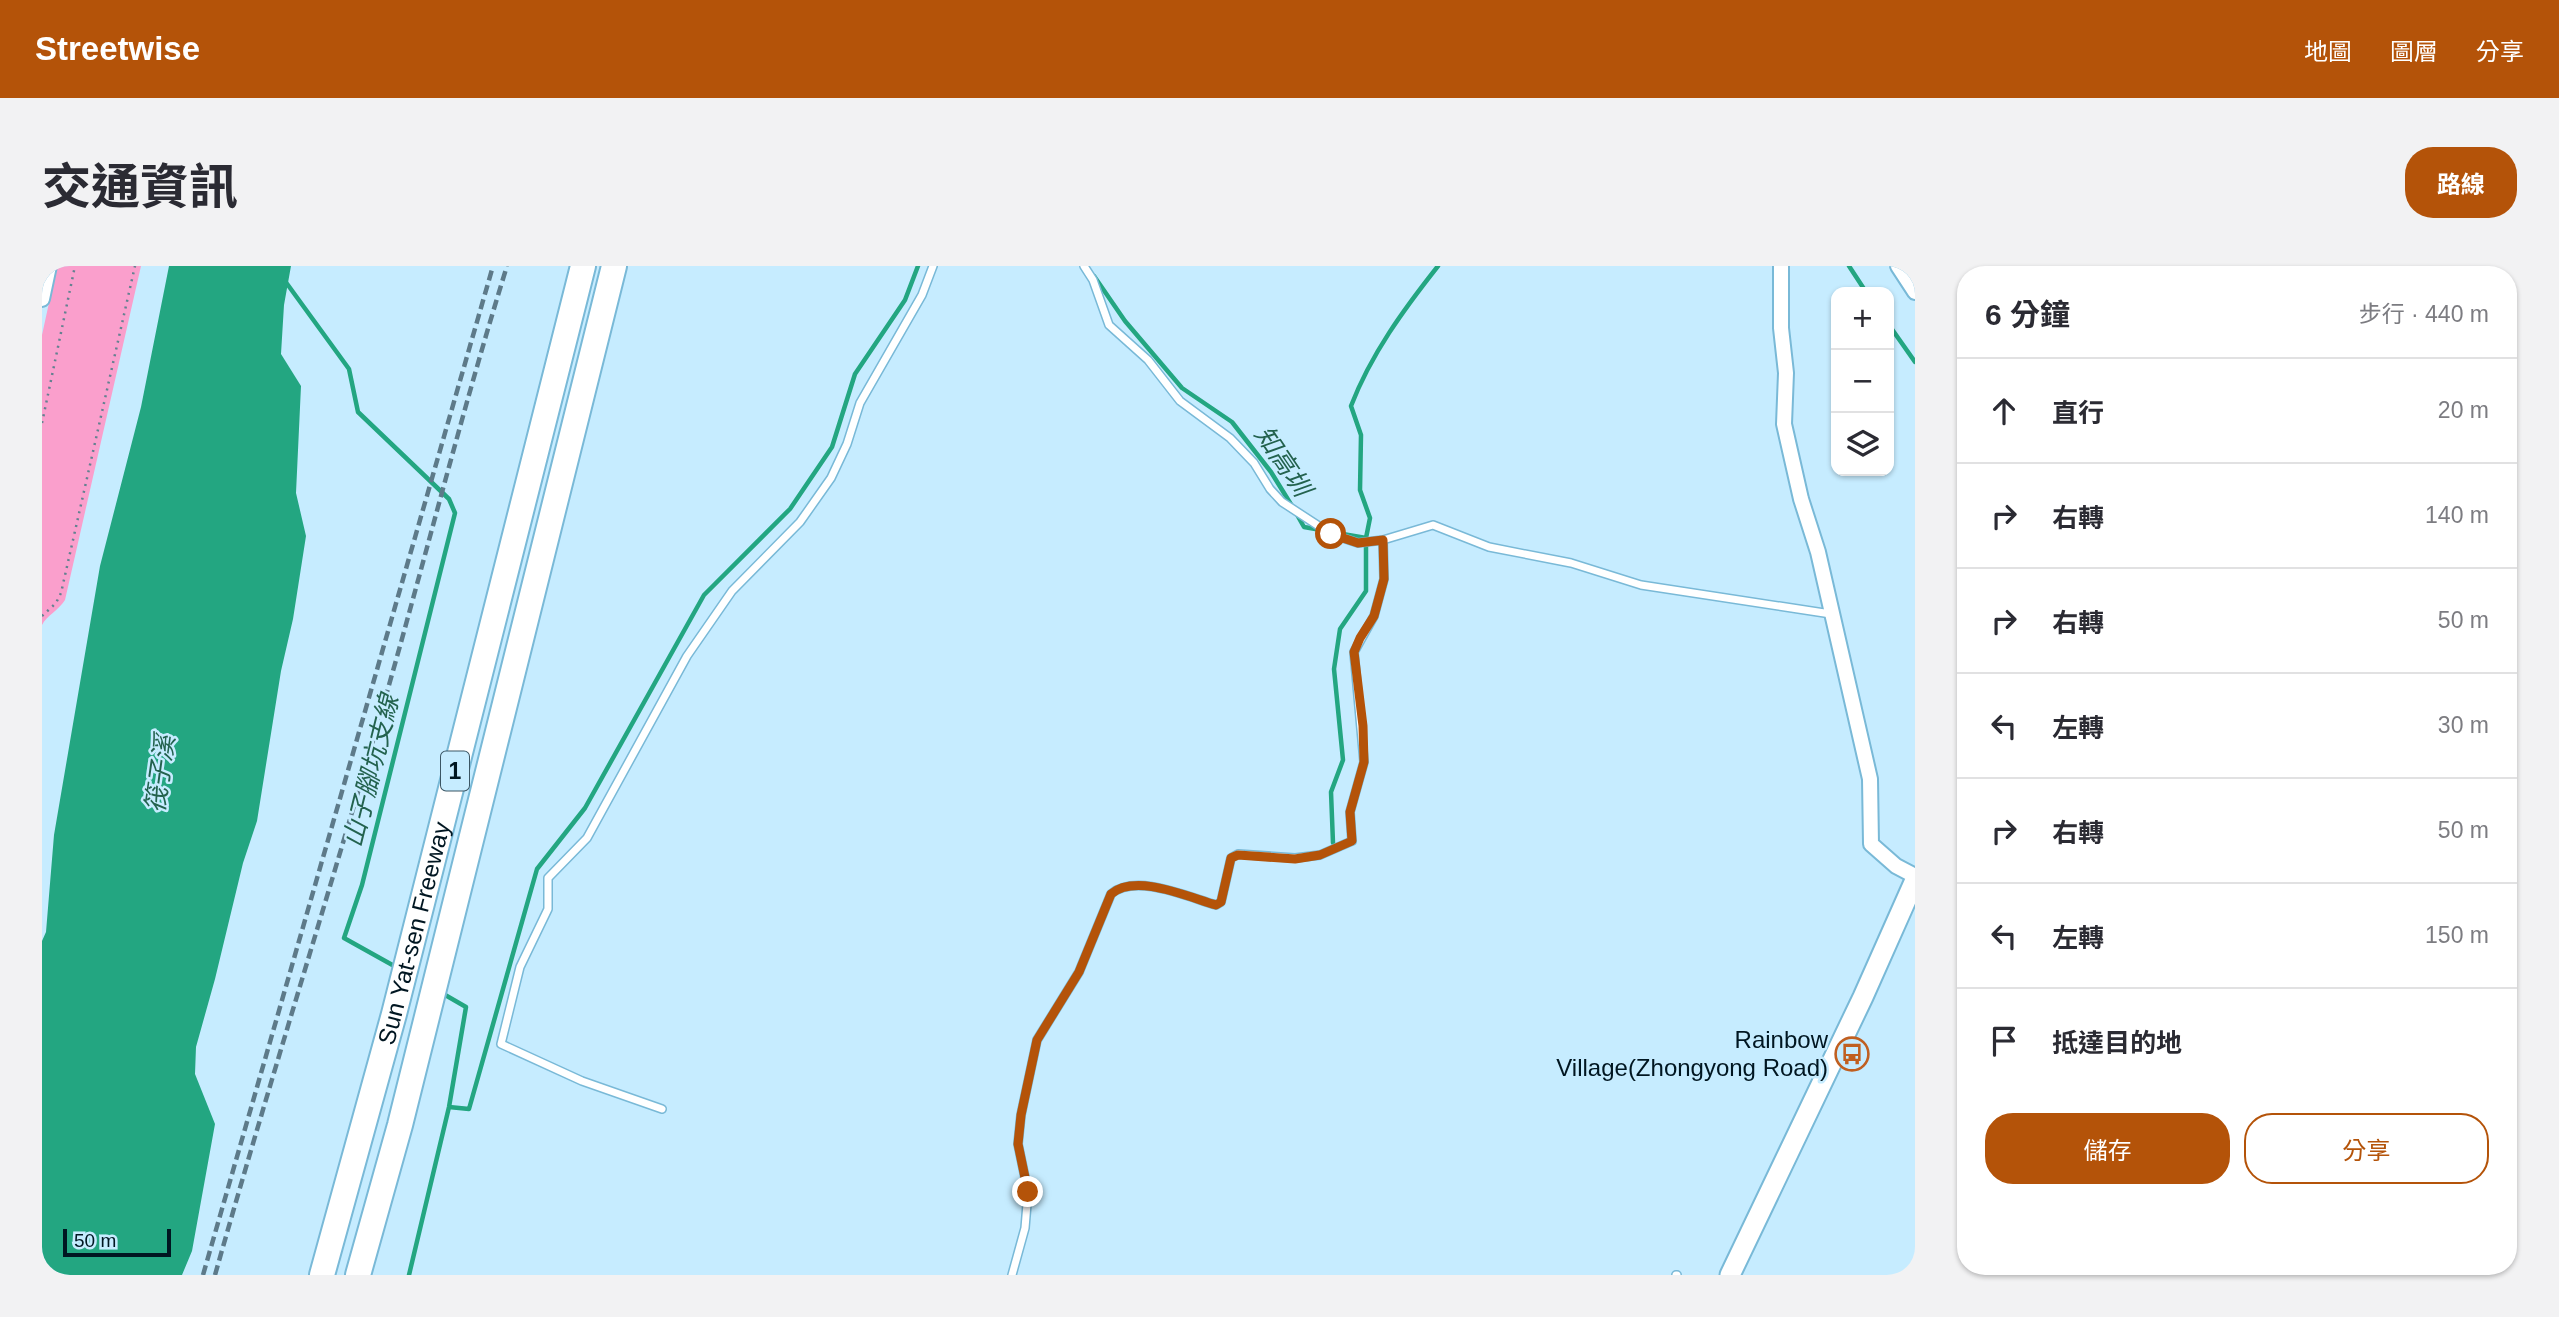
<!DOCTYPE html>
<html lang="zh-TW">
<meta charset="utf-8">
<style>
body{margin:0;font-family:Arial,"Noto Sans TC",sans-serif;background:#f2f2f3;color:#2b2b33}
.controls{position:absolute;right:21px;top:21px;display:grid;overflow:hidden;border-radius:14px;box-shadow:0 2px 5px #0004}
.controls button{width:63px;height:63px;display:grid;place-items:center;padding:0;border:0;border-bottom:2px solid #e1e1e2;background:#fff;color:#2b2b33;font:35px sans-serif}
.scale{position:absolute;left:21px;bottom:18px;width:108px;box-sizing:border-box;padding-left:7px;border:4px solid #001621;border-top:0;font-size:19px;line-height:24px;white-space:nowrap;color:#001621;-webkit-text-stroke:5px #c6ecff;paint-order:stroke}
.stop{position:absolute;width:21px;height:21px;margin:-16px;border:5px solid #b45309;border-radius:50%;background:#fff}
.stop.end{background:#b45309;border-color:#fff;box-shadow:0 2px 7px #0008}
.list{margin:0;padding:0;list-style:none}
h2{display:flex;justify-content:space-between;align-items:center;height:91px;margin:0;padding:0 28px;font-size:30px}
h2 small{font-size:23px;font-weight:400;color:#7c7c81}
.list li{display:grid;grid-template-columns:46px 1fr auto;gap:21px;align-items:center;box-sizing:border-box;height:105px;padding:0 28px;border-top:2px solid #e1e1e2}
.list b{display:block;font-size:26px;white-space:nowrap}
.list em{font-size:23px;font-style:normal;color:#7c7c81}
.actions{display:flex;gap:14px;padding:21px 28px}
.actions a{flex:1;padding:16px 0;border:2px solid #b45309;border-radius:28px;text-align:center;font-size:24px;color:#b45309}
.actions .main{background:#b45309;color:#fff}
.icon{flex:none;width:38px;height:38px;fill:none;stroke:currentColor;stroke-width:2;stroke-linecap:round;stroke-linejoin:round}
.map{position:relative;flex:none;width:1873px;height:1009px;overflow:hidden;border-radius:28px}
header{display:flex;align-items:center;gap:42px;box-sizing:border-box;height:98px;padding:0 35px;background:#b45309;color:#fff}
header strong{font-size:33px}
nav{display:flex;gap:38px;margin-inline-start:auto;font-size:24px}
.intro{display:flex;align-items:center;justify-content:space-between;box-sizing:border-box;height:168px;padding:0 42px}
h1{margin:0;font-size:49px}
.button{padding:18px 32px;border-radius:28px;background:#b45309;color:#fff;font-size:24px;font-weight:700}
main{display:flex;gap:42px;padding:0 42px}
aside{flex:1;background:#fff;border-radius:28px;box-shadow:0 2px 5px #0004}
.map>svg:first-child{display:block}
</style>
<header>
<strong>Streetwise</strong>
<nav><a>地圖</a><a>圖層</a><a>分享</a></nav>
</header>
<div class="intro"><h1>交通資訊</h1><a class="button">路線</a></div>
<main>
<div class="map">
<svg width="1873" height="1009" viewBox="0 0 1873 1009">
<rect width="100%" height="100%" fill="#c6ecff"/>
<path fill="#fa9fcc" d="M15 0H99L23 334C17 344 4 350 0 359V69Z"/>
<path fill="#23a681" d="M127 0H249L242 39 239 88 259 120 254 227 264 270 251 353 239 405 215 555 201 597 173 713 154 781 153 808 173 858 150 985 140 1009H0V675L4 666 12 569 58 300 99 141Z"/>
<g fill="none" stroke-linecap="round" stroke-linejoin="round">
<path stroke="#23a681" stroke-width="4.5" d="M1807 0 1824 26
M1052 10 1083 55 1140 122 1190 156 1229 206 1250 240
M243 15 307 103 316 146 407 233 413 247 320 619 302 672 354 701
M1847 59 1873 96
M1254 247 1262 261 1279 264
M1324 272 1328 252 1318 224 1319 169 1309 140C1329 88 1362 43 1396 0
M1291 577 1289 526 1301 494 1292 403 1298 363 1324 325V272L1295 267
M407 841 427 843 495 603 543 542 662 329 748 243 790 181 813 108 863 34 876 0
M367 1009 407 841 424 741 398 726"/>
<defs>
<path id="lane" d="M1042 0 1051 14 1067 59 1106 94 1138 135 1188 172 1212 197 1228 223 1240 236 1289 268 1316 277 1341 274 1391 259 1447 281 1529 297 1599 319 1789 348
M620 843 540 815 459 778 478 701 506 643V612L545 572 645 390 690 325 758 256 789 212 805 178 818 137 880 29 891 0
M970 1009 983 962 986 926 976 878 979 849 995 774 1037 706 1069 628C1094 607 1146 631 1174 639L1179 636 1189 592 1196 588 1253 592 1278 589 1310 575 1308 546 1322 496 1312 386 1332 350 1342 313 1341 274
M1634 1009H1635"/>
<path id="street" d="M1739 0V62L1744 107 1742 158 1759 233 1776 286 1828 513 1829 578 1854 600 1873 610
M1856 0 1873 26
M0 33 7 0"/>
<path id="secondary" d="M1688 1009 1821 731 1873 614"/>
<g id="highway">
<path id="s1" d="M280 1009 352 748 541 0"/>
<path d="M316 1009 358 859 572 0"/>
</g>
</defs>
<use href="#lane" stroke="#79b9d7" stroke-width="10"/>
<use href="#street" stroke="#79b9d7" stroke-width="18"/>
<use href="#secondary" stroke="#79b9d7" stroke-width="23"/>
<use href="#highway" stroke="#79b9d7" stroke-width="28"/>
<path stroke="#638190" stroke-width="2.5" stroke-dasharray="2 5" stroke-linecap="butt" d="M0 157 33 0
M0 350 14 337 19 327 93 0"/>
<use href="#lane" stroke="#fff" stroke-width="7"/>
<use href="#street" stroke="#fff" stroke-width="14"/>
<use href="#secondary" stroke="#fff" stroke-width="19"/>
<use href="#highway" stroke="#fff" stroke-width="24"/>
<path stroke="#5d7a89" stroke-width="4.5" stroke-dasharray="10 5" stroke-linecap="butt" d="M161 1009 451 0
M173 1009C226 821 285 635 339 447 382 298 419 148 465 0"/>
</g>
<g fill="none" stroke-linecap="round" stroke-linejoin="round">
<path stroke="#b45309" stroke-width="9" d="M986 926 976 878 979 849 995 774 1037 706 1069 628C1094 607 1146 631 1174 639L1179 636 1189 592 1196 589 1253 593 1278 589 1310 575 1308 546 1322 496 1321 460 1312 386 1318 372 1332 350 1342 313 1341 274 1316 277 1289 268"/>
</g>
<defs>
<symbol id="bus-ring" viewBox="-11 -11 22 22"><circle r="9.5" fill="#c6ecff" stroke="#c05f20" stroke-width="1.5"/><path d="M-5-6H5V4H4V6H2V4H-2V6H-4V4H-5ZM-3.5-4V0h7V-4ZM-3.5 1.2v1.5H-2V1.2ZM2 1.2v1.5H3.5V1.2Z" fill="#c05f20"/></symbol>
</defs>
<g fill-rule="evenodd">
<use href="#bus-ring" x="1791" y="769" width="38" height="38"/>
</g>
<g text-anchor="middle" stroke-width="5" stroke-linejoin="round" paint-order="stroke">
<rect fill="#c6ecff" stroke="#3b5664" stroke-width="2" x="399" y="485.5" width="28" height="39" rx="5"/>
<g font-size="23" font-weight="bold" fill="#001621">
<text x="413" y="513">1</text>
</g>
<g font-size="24" fill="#001621" stroke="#c6ecff">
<text dy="8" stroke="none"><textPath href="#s1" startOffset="354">Sun Yat-sen Freeway</textPath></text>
</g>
<g font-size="24" fill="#001621" stroke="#c6ecff" text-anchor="end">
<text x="1786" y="782">Rainbow<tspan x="1786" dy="28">Village(Zhongyong Road)</tspan></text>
</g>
<g font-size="26" font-style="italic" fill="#23624e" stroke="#c6ecff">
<text transform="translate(1241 195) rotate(56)" y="9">知高圳</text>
<text transform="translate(329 505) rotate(-76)" y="9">山子腳坑支線</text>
<text transform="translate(118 508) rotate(-82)" y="9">筏子溪</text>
</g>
</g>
</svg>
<div class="controls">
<button>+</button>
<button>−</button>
<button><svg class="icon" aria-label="layers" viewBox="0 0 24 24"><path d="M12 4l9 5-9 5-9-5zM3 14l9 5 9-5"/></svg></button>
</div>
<div class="scale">50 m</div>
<div class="stop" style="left:1289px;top:268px"></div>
<div class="stop end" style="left:986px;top:926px"></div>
</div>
<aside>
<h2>6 分鐘<small>步行 · 440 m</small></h2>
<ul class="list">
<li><svg class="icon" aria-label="ahead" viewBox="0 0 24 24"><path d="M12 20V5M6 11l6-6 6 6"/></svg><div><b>直行</b></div><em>20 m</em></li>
<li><svg class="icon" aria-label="right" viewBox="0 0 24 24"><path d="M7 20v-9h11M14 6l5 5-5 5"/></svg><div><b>右轉</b></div><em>140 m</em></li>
<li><svg class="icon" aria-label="right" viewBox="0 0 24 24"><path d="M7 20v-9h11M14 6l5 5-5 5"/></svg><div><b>右轉</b></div><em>50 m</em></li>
<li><svg class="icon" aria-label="left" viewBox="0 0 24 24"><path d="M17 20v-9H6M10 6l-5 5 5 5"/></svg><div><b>左轉</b></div><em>30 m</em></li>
<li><svg class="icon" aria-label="right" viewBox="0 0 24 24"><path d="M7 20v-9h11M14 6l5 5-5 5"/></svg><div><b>右轉</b></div><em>50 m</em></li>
<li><svg class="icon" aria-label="left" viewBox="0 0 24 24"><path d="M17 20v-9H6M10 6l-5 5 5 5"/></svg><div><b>左轉</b></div><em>150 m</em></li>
<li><svg class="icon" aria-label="arrive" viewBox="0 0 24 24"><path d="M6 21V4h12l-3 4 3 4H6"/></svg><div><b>抵達目的地</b></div></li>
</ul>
<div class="actions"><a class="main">儲存</a><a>分享</a></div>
</aside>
</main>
